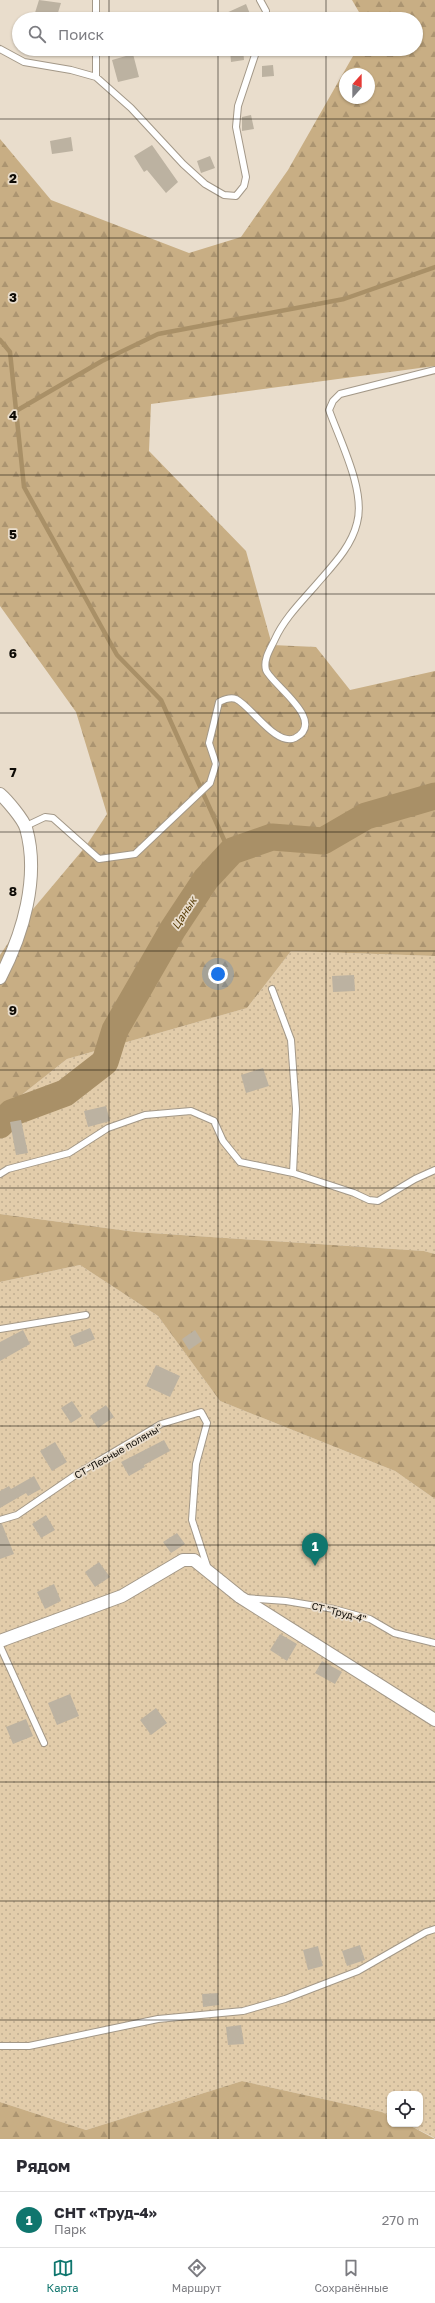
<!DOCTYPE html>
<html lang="ru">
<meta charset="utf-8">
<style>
body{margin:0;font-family:"Golos Text",sans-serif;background:#f7f7f7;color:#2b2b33}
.controls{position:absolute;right:12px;bottom:12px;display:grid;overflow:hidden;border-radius:8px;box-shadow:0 1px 3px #0004}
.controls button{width:36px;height:36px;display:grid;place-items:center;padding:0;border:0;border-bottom:1px solid #e1e1e2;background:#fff;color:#2b2b33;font:20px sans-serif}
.compass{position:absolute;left:339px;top:68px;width:36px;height:36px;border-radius:50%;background:#fff;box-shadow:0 1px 3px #0004;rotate:21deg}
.you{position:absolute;left:218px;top:974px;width:14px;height:14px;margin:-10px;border:3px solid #fff;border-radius:50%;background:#1a73e8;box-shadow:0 0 0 6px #1a73e833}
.badge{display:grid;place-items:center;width:26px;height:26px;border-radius:50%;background:#0f766e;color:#fff;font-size:13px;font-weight:700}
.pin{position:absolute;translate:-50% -33px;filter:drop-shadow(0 1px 2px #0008)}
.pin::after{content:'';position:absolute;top:21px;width:14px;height:12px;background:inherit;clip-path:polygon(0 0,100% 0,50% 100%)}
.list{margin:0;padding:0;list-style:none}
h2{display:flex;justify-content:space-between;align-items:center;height:52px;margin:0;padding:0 16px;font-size:17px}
h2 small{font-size:13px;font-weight:400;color:#7c7c81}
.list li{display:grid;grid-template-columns:26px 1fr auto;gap:12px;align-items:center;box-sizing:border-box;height:56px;padding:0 16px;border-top:1px solid #e1e1e2}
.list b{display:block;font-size:15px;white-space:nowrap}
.list p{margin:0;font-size:13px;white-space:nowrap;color:#7c7c81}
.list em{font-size:13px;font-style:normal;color:#7c7c81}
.icon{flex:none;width:22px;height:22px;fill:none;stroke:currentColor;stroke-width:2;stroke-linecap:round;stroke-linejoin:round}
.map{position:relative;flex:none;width:435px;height:2139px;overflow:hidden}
.search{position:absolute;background:#fff;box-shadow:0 1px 3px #0004;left:12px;right:12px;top:12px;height:44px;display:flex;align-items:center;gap:10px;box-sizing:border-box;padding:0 14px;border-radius:22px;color:#7c7c81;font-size:15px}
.sheet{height:108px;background:#fff}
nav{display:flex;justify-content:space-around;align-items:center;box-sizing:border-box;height:56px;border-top:1px solid #e1e1e2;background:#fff;font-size:11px;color:#7c7c81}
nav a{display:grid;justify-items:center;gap:2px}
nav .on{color:#0f766e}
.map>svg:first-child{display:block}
</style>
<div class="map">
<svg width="435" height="2139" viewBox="0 0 435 2139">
<defs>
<pattern id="grass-dots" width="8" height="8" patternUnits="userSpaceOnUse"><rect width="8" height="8" fill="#e2ccaa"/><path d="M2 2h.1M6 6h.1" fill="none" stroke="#c1ae91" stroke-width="1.8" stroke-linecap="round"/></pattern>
<pattern id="forest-firs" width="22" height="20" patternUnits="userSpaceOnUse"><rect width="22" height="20" fill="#c8ae84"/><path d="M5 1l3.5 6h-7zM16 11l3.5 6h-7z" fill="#ab9470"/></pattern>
</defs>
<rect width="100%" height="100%" fill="#e9ddcc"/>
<path fill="url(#grass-dots)" d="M291 951 435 956V1254L424 1251 136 1232 0 1214V1112L67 1059 247 1008Z
M80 1265 158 1316 220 1401 395 1471 435 1499V2138L407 2124H420V2094H390V2116L382 2112 242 2081 86 2130 0 2102V1282Z"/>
<path fill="url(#forest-firs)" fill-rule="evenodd" d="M352 0H435V366L151 404 149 451 246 551 272 645 316 647 350 690 435 671V956L291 951 247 1008 67 1059 0 1112V955L23 921 86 846 107 814 76 712 0 606V139L51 200 189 253 241 237 288 170 357 49H416V19H363ZM345 74H369V98H345Z
M0 1214 136 1232 424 1251 435 1254V1499L395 1471 220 1401 158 1316 80 1265 0 1282Z
M242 2081 382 2112 390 2116V2124H407L435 2139H0V2102L86 2130Z"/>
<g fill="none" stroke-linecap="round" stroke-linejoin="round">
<path stroke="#a99067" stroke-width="4.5" d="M0 340 10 352 24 487 117 655 161 700 230 853
M16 411 102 361 158 334 344 299 435 267"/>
<path stroke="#a99067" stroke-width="27" d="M0 1125 11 1113 65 1093 105 1062 115 1030 173 929 206 879 232 851 272 837 323 841 366 816 435 796"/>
</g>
<path fill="#bcb2a1" d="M39 0 61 3 56 19 34 16Z
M246 4 252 19H213Z
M230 49H243L244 60 231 62Z
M133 54 139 77 118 82 112 60Z
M273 65 274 76 262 77V66Z
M251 115 254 129 242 131V117Z
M71 137 73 151 52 154 50 141Z
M152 145 178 182 166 193 147 170 144 172 134 156Z
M210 156 215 168 201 173 197 161Z
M354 975 355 991 333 992 332 976Z
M263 1068 269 1086 246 1093 241 1075Z
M106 1106 110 1121 88 1127 84 1111Z
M21 1120 28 1153 16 1155 10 1122Z
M90 1328 95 1339 75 1347 70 1336Z
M23 1330 30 1344 0 1361V1342Z
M195 1330 202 1341 189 1350 182 1339Z
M156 1365 180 1376 170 1397 146 1386Z
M72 1401 82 1416 71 1423 61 1408Z
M106 1405 114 1417 98 1428 90 1416Z
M164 1440 170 1451 144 1465 145 1467 129 1476 121 1462Z
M55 1442 67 1462 52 1471 40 1451Z
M34 1476 41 1489 28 1496 26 1493 0 1508V1491L9 1486 11 1489Z
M46 1515 55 1530 41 1538 32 1524Z
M0 1524H2L14 1554 0 1559Z
M177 1533 185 1544 171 1553 163 1542Z
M99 1562 110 1577 95 1587 85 1572Z
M54 1584 61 1601 45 1609 37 1592Z
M280 1634 297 1644 287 1661 270 1650Z
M322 1661 342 1672 335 1684 315 1673Z
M70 1694 79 1716 57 1725 48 1703Z
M156 1708 167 1723 151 1735 140 1720Z
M26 1719 33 1736 13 1744 6 1727Z
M360 1945 365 1960 347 1966 342 1951Z
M318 1946 323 1966 308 1970 303 1950Z
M218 1993 219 2005 203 2007 202 1994Z
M241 2025 244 2044 228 2045 226 2027Z"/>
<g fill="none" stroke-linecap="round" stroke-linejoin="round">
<defs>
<path id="service" d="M96 0V19
M260 0 266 11 265 19
M0 49 24 62 71 70 96 77 131 108 183 164 205 184 224 195 236 196 244 186 246 177 236 127 238 106 257 49
M96 77V49
M26 826 45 817 53 818 99 859 135 854 210 783 216 764 209 743 219 702C225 699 230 697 236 699 251 706 276 747 295 738 328 721 271 684 266 670 263 659 271 648 275 639 284 619 301 602 315 586 331 567 351 548 357 523 366 491 340 441 329 410L333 401 340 394 435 370
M272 989 291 1040 296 1109 293 1173
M0 1174 8 1169 69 1153 108 1128 145 1115 191 1111 214 1121 223 1141 240 1162 293 1173 354 1193 369 1200 378 1201 415 1179 435 1170
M0 1329 86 1315
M0 1520 17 1515 80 1472 161 1424 201 1412 207 1423 196 1464 192 1520 208 1569
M245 1598 286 1601 334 1609 370 1619 394 1633 435 1643
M0 1646 44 1743
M0 2046H29L158 2019 243 2011 285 1999 358 1971 426 1932 435 1929"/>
<path id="minor" d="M0 794C7 800 23 819 26 828 40 877 23 934 0 978
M0 1641 122 1596 183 1560H194L240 1597 435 1720"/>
</defs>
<use href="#service" stroke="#a39888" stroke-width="8"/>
<use href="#minor" stroke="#a39888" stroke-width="14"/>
<use href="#service" stroke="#fff" stroke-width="6"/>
<use href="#minor" stroke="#fff" stroke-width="12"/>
</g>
<path fill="none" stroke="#0e0b06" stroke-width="1" stroke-opacity="0.55" d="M109 0V19M218 0V19M326 0V19M109 49V2139M218 49V2139M326 49V2139M0 119H435M0 238H435M0 356H435M0 475H435M0 594H435M0 713H435M0 832H435M0 951H435M0 1070H435M0 1188H435M0 1307H435M0 1426H435M0 1545H435M0 1664H435M0 1782H435M0 1901H435M0 2020H435"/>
<g text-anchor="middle" stroke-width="3.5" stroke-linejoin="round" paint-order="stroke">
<g font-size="10" fill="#0e0b06" stroke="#e9ddcc">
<text transform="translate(118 1451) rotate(-30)" y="4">СТ "Лесные поляны"</text>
<text transform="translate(339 1612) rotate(14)" y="4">СТ "Труд-4"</text>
</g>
<g font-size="11" font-style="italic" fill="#5b400b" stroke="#e9ddcc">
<text transform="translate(184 913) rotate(-57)" y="4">Цанык</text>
</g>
</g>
<g font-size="13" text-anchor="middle" font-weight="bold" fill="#0e0b06" stroke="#e9ddcc" stroke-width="3.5" stroke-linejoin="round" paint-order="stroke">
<text x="13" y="183">2</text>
<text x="13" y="302">3</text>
<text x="13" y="420">4</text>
<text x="13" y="539">5</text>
<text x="13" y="658">6</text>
<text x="13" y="777">7</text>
<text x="13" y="896">8</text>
<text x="13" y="1015">9</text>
</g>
</svg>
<div class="controls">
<button><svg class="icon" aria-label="locate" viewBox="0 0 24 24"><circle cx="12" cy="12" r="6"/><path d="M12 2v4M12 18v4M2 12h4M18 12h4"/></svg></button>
</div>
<svg class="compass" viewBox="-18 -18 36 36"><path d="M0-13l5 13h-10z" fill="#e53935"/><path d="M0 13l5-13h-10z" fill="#7c7c81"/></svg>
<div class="you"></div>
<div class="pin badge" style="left:315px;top:1566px">1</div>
<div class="search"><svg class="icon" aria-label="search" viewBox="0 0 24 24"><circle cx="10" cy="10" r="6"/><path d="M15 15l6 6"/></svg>Поиск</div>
</div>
<section class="sheet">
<h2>Рядом<small></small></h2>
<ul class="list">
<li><span class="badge">1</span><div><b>СНТ «Труд-4»</b><p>Парк</p></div><em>270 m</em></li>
</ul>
</section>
<nav>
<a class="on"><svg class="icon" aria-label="map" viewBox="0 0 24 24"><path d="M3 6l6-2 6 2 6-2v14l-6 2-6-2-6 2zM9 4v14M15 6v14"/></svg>Карта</a>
<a><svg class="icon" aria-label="directions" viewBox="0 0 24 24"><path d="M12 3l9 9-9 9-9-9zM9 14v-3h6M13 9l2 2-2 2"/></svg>Маршрут</a>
<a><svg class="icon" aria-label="saved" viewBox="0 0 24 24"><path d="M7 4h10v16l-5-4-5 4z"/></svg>Сохранённые</a>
</nav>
